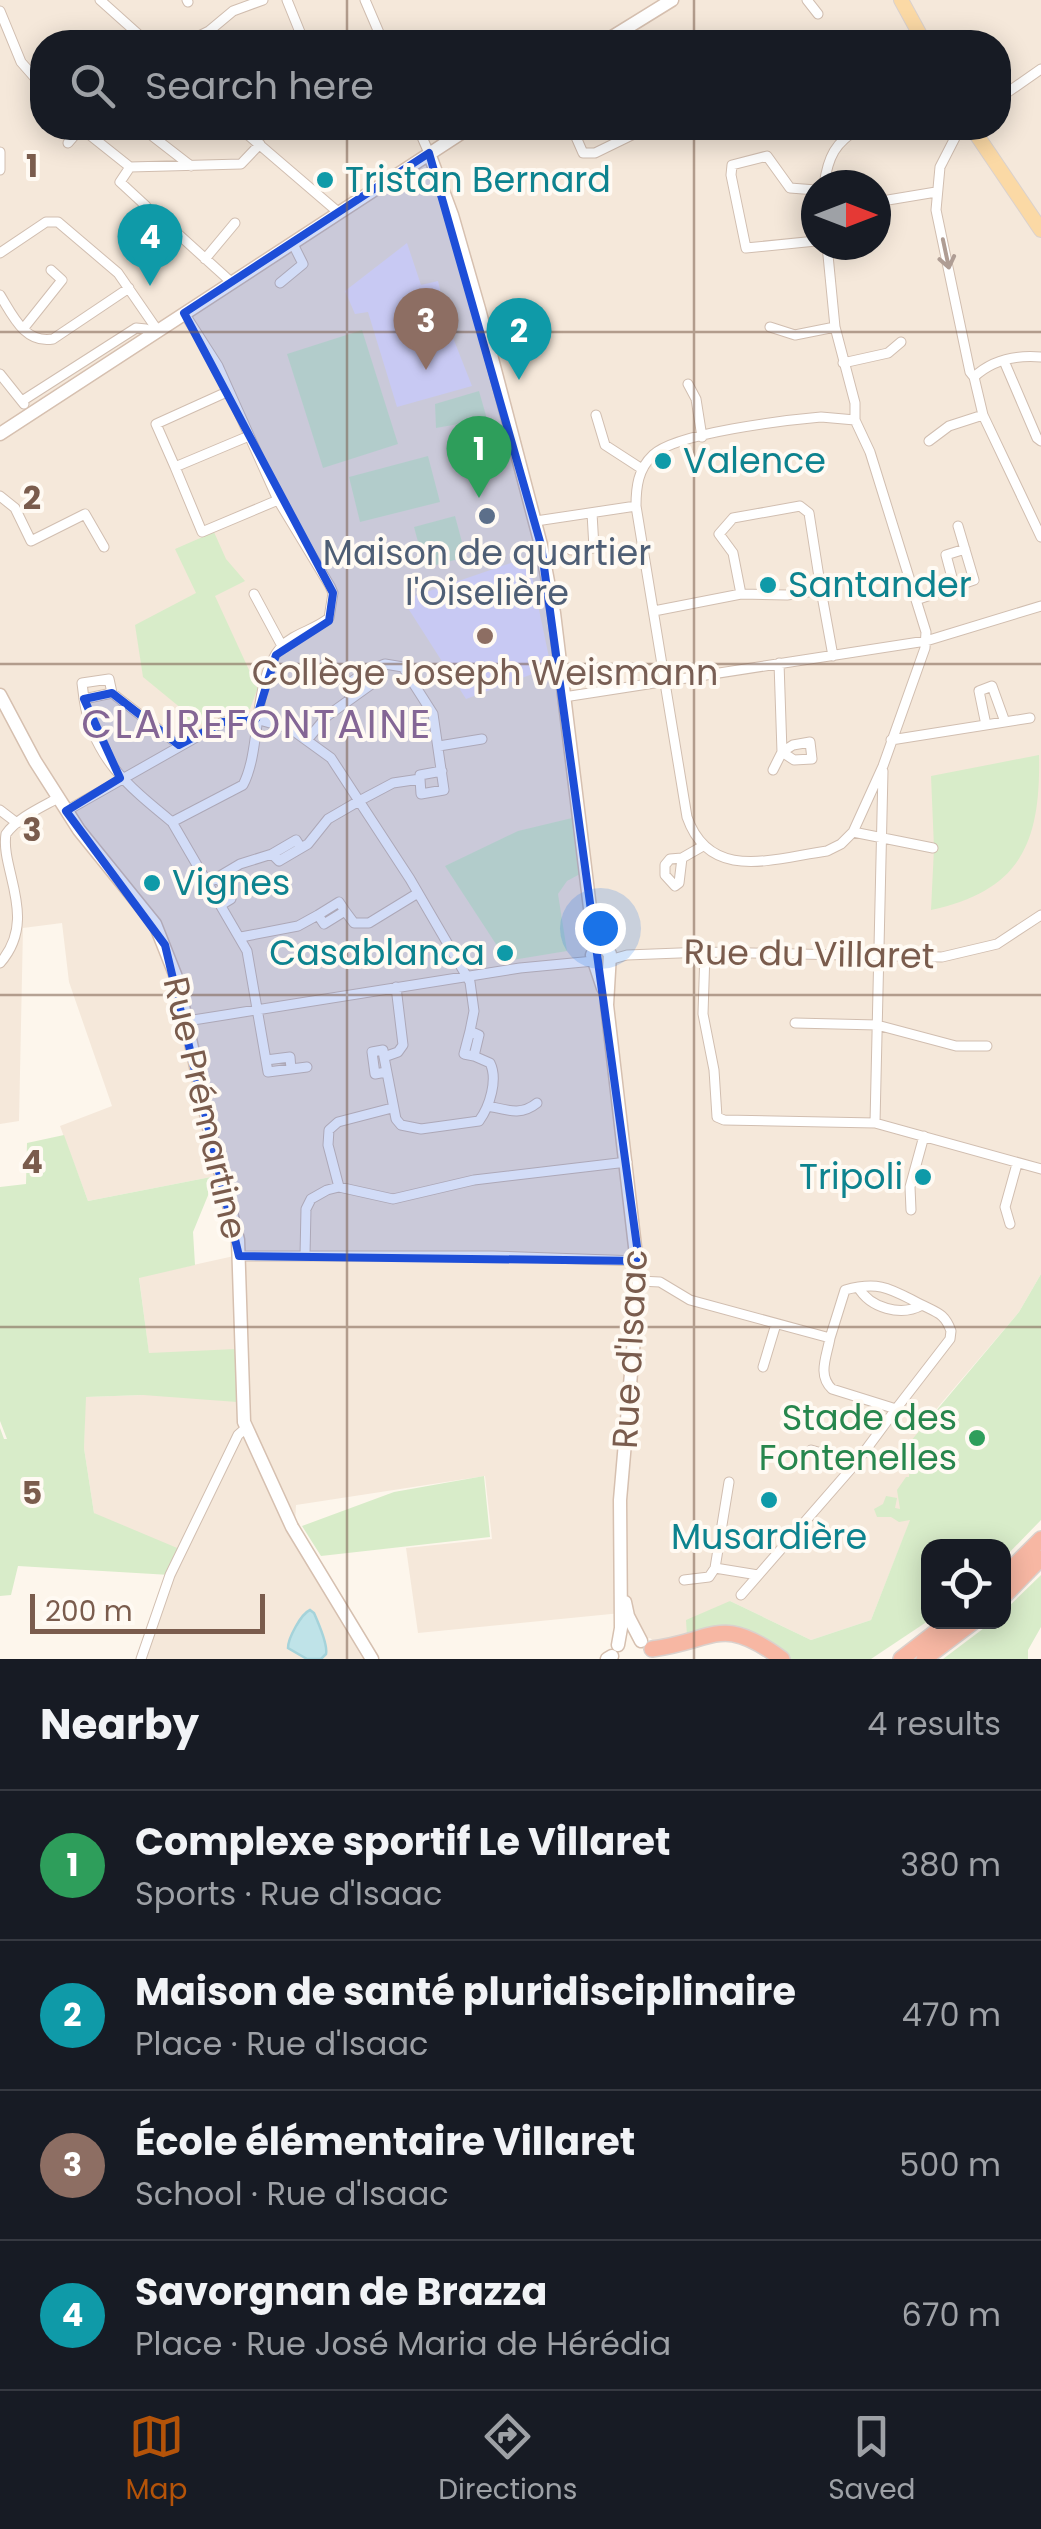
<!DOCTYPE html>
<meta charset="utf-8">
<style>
body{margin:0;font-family:Poppins,sans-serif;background:#242831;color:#f1f3f6}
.controls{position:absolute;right:30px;bottom:30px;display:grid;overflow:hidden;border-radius:20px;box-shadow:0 5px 25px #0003}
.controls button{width:90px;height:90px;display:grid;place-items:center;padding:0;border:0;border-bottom:2px solid #363941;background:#171b24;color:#f1f3f6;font:50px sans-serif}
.compass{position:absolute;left:801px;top:170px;width:90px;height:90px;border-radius:50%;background:#171b24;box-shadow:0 5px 25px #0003;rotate:90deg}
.scale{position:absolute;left:30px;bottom:25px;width:235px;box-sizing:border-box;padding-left:10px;border:5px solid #7a5c4d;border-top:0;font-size:28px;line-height:35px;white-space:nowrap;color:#7a5c4d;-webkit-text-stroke:8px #fffaf3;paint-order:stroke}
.you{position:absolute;left:600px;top:928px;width:35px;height:35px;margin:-25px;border:8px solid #fff;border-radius:50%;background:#1a73e8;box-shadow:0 0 0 15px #1a73e833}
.badge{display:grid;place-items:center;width:65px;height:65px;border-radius:50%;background:#b45309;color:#fff;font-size:32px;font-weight:700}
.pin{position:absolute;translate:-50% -82px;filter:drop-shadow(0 2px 5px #0008)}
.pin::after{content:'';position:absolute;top:52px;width:35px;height:30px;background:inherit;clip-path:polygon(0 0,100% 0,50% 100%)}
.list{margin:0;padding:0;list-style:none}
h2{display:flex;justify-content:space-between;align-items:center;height:130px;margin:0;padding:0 40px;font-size:42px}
h2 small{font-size:32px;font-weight:400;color:#9ea1a6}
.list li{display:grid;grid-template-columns:65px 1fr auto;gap:30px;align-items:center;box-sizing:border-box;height:150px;padding:0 40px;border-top:2px solid #363941}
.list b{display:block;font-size:38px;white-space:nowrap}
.list p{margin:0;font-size:32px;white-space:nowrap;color:#9ea1a6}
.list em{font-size:32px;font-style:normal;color:#9ea1a6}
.icon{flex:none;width:55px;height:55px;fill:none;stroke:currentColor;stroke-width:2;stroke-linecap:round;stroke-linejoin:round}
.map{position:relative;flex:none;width:1041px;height:1659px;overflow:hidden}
.search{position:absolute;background:#171b24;box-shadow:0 5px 25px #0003;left:30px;right:30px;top:30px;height:110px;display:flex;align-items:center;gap:25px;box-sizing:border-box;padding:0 35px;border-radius:40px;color:#9ea1a6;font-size:38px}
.sheet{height:730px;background:#171b24}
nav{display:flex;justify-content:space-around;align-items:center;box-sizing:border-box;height:140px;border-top:2px solid #363941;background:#171b24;font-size:28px;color:#9ea1a6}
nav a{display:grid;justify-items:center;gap:5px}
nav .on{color:#b45309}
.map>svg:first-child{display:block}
</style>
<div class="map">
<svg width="1041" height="1659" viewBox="0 0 1041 1659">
<rect width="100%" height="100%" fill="#fdf6ec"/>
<path fill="#f5e8da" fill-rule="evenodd" d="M0 0H1041V1274L1019 1312 921 1427 908 1460 914 1511 871 1620 811 1640 730 1601 688 1641 658 1645 650 1638 641 1641 621 1613 418 1633 406 1548 492 1539 485 1476 296 1505 295 1523 377 1659H141L170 1575 94 1513 84 1448 85 1397 143 1395 149 1354 139 1277 234 1256 216 1176 88 1201 60 1126 112 1106 69 982 62 923 23 928 19 1121 0 1124ZM42 42H998V128H42ZM816 185H876V245H816Z"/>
<path fill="#f3e8fa" d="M407 243 421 285 438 281 450 330 472 386 397 407 368 312 355 314 345 291Z
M528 557 551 667 466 699 406 605 409 598Z"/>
<path fill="#d8ecc9" d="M362 330 398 444 323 468 287 354Z
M479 391 487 419 436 428 435 404Z
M428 456 440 502 360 522 349 477Z
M455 516 466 557 425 568 414 527Z
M214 532 226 559 245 581 215 596 249 670 263 674 250 709 222 712 193 728 182 709 143 677 135 625 196 593 175 549Z
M1039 755C1041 845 1019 891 931 910L934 848 931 776Z
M572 818 580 874 567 881 558 894 567 951 507 961 445 866 518 831Z
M64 1135 88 1201 216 1176 220 1189 209 1193 193 1232 195 1265 139 1278 149 1353 236 1349 237 1402 143 1395 86 1397 84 1448 94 1513 182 1550 170 1575 18 1566 11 1595 0 1596V1428L4 1439H7L0 1421V1187L26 1184 27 1143Z
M1041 1274V1520L1004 1558V1546H928V1621L871 1659H789L748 1631 687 1636 686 1620 730 1601 811 1640 871 1620 910 1520 899 1522 891 1517H877L874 1509 883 1504 886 1496 897 1498 895 1508 900 1509 897 1490 906 1477H909L910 1442 1019 1312Z
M484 1476 490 1537 321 1556 302 1526 394 1492Z
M1041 1575V1627L1028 1650V1659H943L992 1622H1004V1611Z"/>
<path fill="#bfe3e8" stroke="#a5d3da" stroke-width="2.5" d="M310 1610 314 1613C318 1622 328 1645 326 1654L321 1659H307L288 1648C288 1638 301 1614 310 1610Z"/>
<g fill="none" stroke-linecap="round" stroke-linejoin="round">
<defs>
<path id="street" d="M100 0 147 42
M187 0 188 2
M287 0 304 42
M365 0 383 42
M807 0 818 14
M0 11 21 62 42 86
M187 42 209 31 233 11 263 0
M998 93 1008 92 1041 69
M142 128 191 166
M240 128 338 212
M293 128H315
M418 128 429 153
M572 128 583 153H595L634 134V128
M960 128 940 167 936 210 970 372 974 377 983 415 1041 537
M68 143 81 128 130 167 241 164 260 144
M0 152V170
M130 167 120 182 146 206
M824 185C828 157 835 142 860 128
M816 190 790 188 767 156 732 165 731 175 746 248 816 241
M876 202 936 192
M827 245 835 327 855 403V420
M0 253 46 222H58L118 273 158 331
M160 253 177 233 230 281
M205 259 235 223
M280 283 303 264 292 242
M0 295C13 316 25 344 53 339L129 288
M770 327 795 335 835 327
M23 329 62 280 51 270
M1004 361 1037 438 1041 441
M843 363 888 353 901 342
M0 374 24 404
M974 377C992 360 1017 355 1041 357
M688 384 696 399 702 437
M22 401 136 328 146 329 150 336
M596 415 605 445 642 469
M821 417 855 420 870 452 926 632 925 648 883 766 853 832 841 844 827 851C774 858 710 883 687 817L636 506C636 487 638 469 653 455 675 433 787 420 821 417Z
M249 436 175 467 202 532 278 500
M929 441 949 426 983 415
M175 467 156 424 229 391
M0 496 15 508 31 541 85 514 104 547
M536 521 636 506
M571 550 594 548 592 513
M954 585 946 555 965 549
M254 594 282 646
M741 594 733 553 719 534 733 518 800 506 809 513 821 590
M916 600 974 580 958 526
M654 611 741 594 787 595 821 590 833 656
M564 697 926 641 1041 606
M351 698 345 686 367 671
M84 699 82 683 109 679 112 693
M986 725 979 691 992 686 1005 722
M891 740 1030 718
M810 742 812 759 794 760 782 752 793 745Z
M179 745 112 693 84 699C93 758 128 786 172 822L243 785C262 749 252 681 281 647 294 633 315 630 329 618L333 593 330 586 278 500 218 366 184 313
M439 746 482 739
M773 770 782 752 779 663
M420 779V775L442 771
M0 810 17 823
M66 811 223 722 256 719 291 729 331 758 410 879 470 982 474 1011 470 1031 479 1035 474 1056 490 1063C498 1079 490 1106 479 1121L421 1129 401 1125 396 1119 384 1057 398 1052 403 1045 396 987
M172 822 247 951 268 1072 307 1067
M853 832 933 848
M272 854 296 840 301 848
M682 858 679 883 675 886 665 875V865L670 859 682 858 703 846
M218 877 231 899 221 905
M208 883 240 864 272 854 279 861 308 844 328 819 359 801 393 783 420 779 421 794 444 790 433 714 403 667 385 664 367 671 373 683 327 716 308 739
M318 915 339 902 345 911
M241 937 298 926 318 915 324 924 345 911 354 923H369L418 893
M705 952 703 1014 714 1070 717 1117 724 1120 875 1123 1041 1169
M609 960 627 955 705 952 942 957 997 944 1041 915
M0 963C39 919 0 869 6 834 17 818 42 807 58 798
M187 1021 520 968 594 961
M795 1023 877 1025 956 1046H987
M470 1031 464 1054 474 1056
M384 1057 383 1050 372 1052 375 1074 386 1072
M266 1060 290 1057 291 1069
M488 1106C507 1110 521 1116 537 1103
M875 1123 883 771
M339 1187 328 1145 329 1130 338 1122 392 1108
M911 1210 910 1187 924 1136
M1010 1224 1005 1207 1017 1164
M305 1255 306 1209 311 1199 327 1190 339 1187 393 1199 474 1180 627 1162
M239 1256H493L639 1261
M639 1281 660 1282 690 1300 830 1338C827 1356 817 1375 832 1389L896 1409 950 1339 951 1331C945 1314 938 1313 922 1305 892 1290 881 1280 845 1290L830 1338
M858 1287C870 1308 901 1317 922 1305
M763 1367 776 1324
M811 1450 856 1463
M715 1568 758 1575
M684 1580 709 1577 715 1568 729 1482
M741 1595 856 1463 896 1409
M141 1659 170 1575 238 1435 246 1428"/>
<path id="secondary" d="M604 42 672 0
M429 153 452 215 479 309 541 545 554 613 595 949
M0 434 469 128
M0 695 35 761 79 830 155 924 178 982 209 1128 238 1240 244 1422 292 1527 372 1659
M600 930 604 947 610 954 607 1005 639 1281 620 1500 621 1628 618 1645
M602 947 595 949 592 955 603 988
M625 1602 628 1616 641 1641
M607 1659 612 1656"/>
<path id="primary" d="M901 0 924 42
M972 128 1041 230"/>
<path id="highway" d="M1004 1576 1041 1539
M1004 1596 1041 1558
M652 1649C716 1641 720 1613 782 1659
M901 1659 949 1622
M924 1659 973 1622"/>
</defs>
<use href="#street" stroke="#d1beb0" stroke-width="11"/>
<use href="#secondary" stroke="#d6c0b0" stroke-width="15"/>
<use href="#primary" stroke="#dad1cd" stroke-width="16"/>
<use href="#highway" stroke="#dad1cd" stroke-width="18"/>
<use href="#street" stroke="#fff" stroke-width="9"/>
<use href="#secondary" stroke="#fff" stroke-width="12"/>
<use href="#primary" stroke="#fbd9a5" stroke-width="14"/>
<use href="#highway" stroke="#f7b7a3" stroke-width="15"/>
</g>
<defs><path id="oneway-shaft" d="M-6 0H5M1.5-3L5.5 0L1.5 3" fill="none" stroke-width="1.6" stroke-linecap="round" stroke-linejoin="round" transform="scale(2.5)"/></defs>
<use stroke="#af9d94" href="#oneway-shaft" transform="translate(946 254) rotate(78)"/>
<path fill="#1d4ed8" fill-opacity="0.2" stroke="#1d4ed8" stroke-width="8" stroke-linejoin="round" d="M429 153 541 545 639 1261 239 1256 165 945 66 811 120 778 84 699 112 693 179 745 223 722 256 719 276 655 329 621 333 593 184 313Z"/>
<path fill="none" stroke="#7a5c4d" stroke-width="2.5" stroke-opacity="0.55" d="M347 0V42M694 0V42M347 128V1659M694 128V1659M0 332H1041M0 664H1041M0 995H1041M0 1327H1041"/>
<g fill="#0f9aa8" stroke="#fffaf3" stroke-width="4">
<circle cx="325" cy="180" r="10"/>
<circle cx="663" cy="461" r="10"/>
<circle cx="768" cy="585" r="10"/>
<circle cx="152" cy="883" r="10"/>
<circle cx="505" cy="953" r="10"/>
<circle cx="923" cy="1177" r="10"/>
<circle cx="769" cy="1500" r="10"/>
</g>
<circle fill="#5c6f8a" stroke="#fffaf3" stroke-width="4" cx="487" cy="516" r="10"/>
<circle fill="#8d6e63" stroke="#fffaf3" stroke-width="4" cx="485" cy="636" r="10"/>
<circle fill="#2e9e5b" stroke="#fffaf3" stroke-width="4" cx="977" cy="1438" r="10"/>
<g text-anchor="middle" stroke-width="8" stroke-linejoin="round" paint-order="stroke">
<g font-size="35" fill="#0d838f" stroke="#fffaf3" text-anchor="start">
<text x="345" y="192">Tristan Bernard</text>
<text x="683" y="473">Valence</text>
<text x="788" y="597">Santander</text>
<text x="172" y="895">Vignes</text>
<text x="485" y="965" text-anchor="end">Casablanca</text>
<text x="903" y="1189" text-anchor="end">Tripoli</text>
<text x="769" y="1549" text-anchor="middle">Musardière</text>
</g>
<g font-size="35" fill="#4e5e75" stroke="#fffaf3">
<text x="487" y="565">Maison de quartier<tspan x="487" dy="40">l'Oiselière</tspan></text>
</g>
<g font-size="35" fill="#785e54" stroke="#fffaf3">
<text x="485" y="685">Collège Joseph Weismann</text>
</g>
<g font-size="35" fill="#7a5c4d" stroke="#fffaf3">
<text transform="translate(809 954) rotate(1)" y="12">Rue du Villaret</text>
<text transform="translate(205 1108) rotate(77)" y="12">Rue Prémartine</text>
<text transform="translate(630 1349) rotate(-87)" y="12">Rue d'Isaac</text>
</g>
<g font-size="35" fill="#27864d" stroke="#fffaf3" text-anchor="end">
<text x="957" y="1430">Stade des<tspan x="957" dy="40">Fontenelles</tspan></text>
</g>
<g font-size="40" letter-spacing="2.5" fill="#846695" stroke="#fffaf3">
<text x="257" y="738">CLAIREFONTAINE</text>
</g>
</g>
<g font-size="32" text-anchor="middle" font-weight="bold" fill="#7a5c4d" stroke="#fffaf3" stroke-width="8" stroke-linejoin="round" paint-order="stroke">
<text x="32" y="177">1</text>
<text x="32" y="509">2</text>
<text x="32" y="841">3</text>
<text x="32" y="1173">4</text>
<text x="32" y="1504">5</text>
</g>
</svg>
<div class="controls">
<button><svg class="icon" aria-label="locate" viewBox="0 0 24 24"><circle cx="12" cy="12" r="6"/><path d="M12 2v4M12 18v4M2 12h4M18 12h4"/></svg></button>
</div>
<svg class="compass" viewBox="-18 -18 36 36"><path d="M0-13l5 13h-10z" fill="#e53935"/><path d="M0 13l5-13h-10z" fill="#9ea1a6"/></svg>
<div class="scale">200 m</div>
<div class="you"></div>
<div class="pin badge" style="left:479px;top:498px;background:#2e9e5b">1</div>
<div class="pin badge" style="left:519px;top:380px;background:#0f9aa8">2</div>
<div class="pin badge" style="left:426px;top:370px;background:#8d6e63">3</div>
<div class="pin badge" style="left:150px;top:286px;background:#0f9aa8">4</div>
<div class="search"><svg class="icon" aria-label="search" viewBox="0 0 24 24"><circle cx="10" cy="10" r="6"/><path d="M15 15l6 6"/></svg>Search here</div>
</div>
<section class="sheet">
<h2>Nearby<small>4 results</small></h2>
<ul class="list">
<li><span class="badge" style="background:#2e9e5b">1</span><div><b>Complexe sportif Le Villaret</b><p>Sports · Rue d'Isaac</p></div><em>380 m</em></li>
<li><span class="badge" style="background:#0f9aa8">2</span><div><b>Maison de santé pluridisciplinaire</b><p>Place · Rue d'Isaac</p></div><em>470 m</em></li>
<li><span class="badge" style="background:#8d6e63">3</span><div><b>École élémentaire Villaret</b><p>School · Rue d'Isaac</p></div><em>500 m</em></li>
<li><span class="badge" style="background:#0f9aa8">4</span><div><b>Savorgnan de Brazza</b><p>Place · Rue José Maria de Hérédia</p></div><em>670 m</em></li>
</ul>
</section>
<nav>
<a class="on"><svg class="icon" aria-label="map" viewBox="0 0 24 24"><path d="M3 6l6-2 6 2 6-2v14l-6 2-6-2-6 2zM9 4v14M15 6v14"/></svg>Map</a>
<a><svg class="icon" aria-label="directions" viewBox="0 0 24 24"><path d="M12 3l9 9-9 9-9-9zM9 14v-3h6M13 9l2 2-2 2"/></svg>Directions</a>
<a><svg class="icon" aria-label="saved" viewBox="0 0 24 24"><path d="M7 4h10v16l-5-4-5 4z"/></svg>Saved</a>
</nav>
